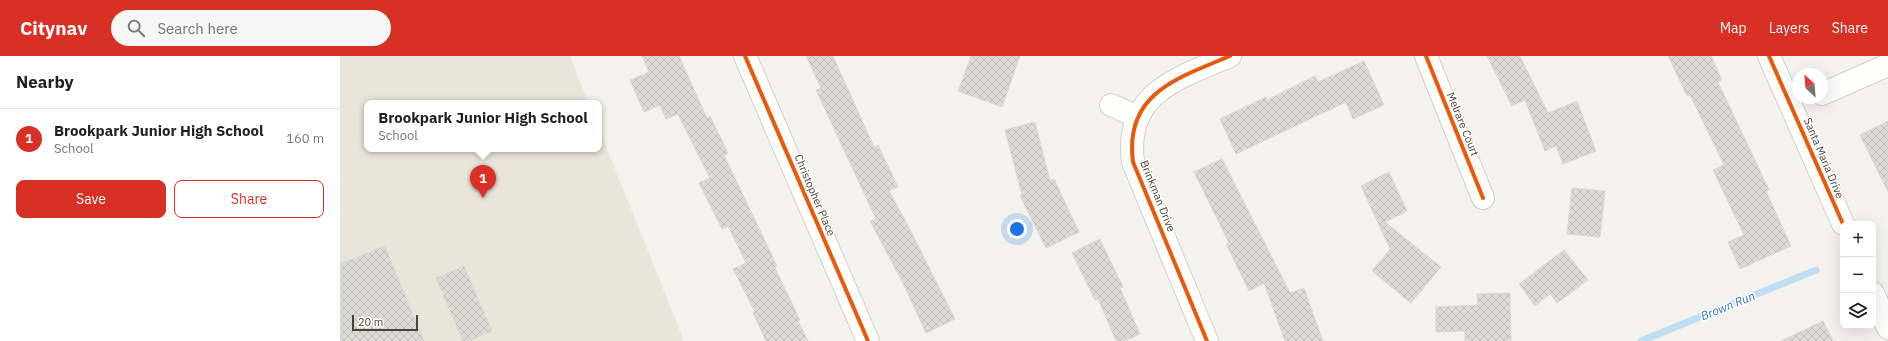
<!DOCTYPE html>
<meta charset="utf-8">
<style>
body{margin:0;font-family:"IBM Plex Sans",sans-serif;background:#f6f6f6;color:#202124}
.controls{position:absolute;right:12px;bottom:12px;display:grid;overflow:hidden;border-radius:8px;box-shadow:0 4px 16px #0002}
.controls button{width:36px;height:36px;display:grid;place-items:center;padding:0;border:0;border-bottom:1px solid #e0e0e0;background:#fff;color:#202124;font:20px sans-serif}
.compass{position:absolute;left:1452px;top:12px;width:36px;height:36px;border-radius:50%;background:#fff;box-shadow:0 4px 16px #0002;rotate:334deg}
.scale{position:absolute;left:12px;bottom:10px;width:66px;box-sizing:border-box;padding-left:4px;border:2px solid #4b4439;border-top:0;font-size:11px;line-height:14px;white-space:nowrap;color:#4b4439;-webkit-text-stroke:3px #fff;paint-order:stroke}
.you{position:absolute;left:677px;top:173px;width:14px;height:14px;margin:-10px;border:3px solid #fff;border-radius:50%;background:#1a73e8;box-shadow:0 0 0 6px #1a73e833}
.badge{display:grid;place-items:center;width:26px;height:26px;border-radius:50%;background:#d93025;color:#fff;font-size:13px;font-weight:700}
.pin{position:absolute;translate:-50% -33px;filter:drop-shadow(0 1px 2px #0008)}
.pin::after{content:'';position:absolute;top:21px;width:14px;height:12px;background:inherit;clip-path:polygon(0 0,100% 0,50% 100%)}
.popup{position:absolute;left:24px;top:44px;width:238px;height:52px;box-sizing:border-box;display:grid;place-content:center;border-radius:8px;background:#fff;filter:drop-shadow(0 1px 3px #0005);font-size:13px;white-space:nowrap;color:#757577}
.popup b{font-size:15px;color:#202124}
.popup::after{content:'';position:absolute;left:50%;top:100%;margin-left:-8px;border:8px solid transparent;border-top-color:#fff}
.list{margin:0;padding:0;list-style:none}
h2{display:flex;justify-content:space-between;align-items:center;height:52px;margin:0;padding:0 16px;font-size:17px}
h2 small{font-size:13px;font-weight:400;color:#757577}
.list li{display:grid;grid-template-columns:26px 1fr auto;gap:12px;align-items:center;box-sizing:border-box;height:60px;padding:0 16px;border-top:1px solid #e0e0e0}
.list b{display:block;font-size:15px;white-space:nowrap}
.list p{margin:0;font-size:13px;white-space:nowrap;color:#757577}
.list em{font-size:13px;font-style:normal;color:#757577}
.actions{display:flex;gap:8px;padding:12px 16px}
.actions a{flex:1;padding:9px 0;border:1px solid #d93025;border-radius:8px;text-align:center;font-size:14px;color:#d93025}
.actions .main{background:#d93025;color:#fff}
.icon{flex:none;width:22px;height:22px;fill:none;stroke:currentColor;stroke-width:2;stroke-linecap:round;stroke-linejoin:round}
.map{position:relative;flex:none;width:1548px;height:285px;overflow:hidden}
header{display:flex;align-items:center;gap:24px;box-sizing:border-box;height:56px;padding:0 20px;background:#d93025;color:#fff}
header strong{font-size:19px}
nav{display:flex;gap:22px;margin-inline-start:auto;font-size:14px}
.search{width:280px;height:36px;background:#f6f6f6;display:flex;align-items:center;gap:10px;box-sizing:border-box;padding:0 14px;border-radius:22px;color:#757577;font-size:15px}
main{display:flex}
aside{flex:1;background:#fff}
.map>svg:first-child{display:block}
</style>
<header>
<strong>Citynav</strong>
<div class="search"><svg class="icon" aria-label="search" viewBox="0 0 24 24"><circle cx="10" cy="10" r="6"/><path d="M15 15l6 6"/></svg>Search here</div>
<nav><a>Map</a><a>Layers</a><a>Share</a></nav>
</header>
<main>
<aside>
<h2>Nearby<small></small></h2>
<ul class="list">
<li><span class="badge">1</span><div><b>Brookpark Junior High School</b><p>School</p></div><em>160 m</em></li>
</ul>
<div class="actions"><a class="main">Save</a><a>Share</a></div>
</aside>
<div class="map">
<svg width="1548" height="285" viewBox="0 0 1548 285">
<defs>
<pattern id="building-cross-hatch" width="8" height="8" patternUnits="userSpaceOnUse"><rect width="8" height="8" fill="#dedbd6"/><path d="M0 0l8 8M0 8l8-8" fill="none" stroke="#c0bdb8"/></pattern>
</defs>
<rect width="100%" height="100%" fill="#f4f2ee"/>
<path fill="#eae5da" d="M0 0H230L248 47H27V93H259V73L344 285H0Z"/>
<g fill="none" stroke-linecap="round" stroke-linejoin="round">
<path stroke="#c0ddf1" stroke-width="7" d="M1301 285 1476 214"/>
</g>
<path fill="url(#building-cross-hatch)" stroke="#dcd9d4" d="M302 0H339L367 62 370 60 388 97 384 99 437 210 435 212 460 264 458 265 468 285H426L413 257 415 256 393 213 406 207 388 170 382 173 359 127 370 122 338 58 326 63 320 49 304 56 290 24 309 16Z
M466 0H493L534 91 538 89 558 131 549 135 566 166 615 263 586 277 565 231 530 165 536 163 476 34 481 32Z
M631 0H680L662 51 618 35Z
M1147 0H1180L1208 57 1237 45 1256 95 1223 108 1216 90 1205 95 1185 44 1172 50Z
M1328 0H1371L1382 24 1378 26 1429 134 1426 135 1451 190 1400 213 1388 186 1404 179 1373 114 1384 109 1350 39 1347 40Z
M1024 5 1044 49 1013 63 1006 46 896 98 880 63 926 41 927 44 975 20 978 26Z
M1548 65V136L1520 79Z
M695 66 710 125 714 123 739 176 706 192 680 140 682 139 665 74Z
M882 103 950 237 964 232 983 285H945L924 227 909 235 886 188 889 187 854 116Z
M1049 116 1067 155 1045 166 1101 211 1071 247 1032 215 1050 193 1021 130Z
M1232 132 1265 135 1260 181 1227 178Z
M760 183 783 231 780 232 800 278 784 285H776L758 243 755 244 732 197Z
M45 190 84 285H0V208Z
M1224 194 1248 224 1217 247 1210 238 1195 250 1179 228Z
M124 210 152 275 129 285H123L96 222Z
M1170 237 1171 285H1125V275L1096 276V251L1138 249 1137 238Z
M1483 265 1493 285H1441Z"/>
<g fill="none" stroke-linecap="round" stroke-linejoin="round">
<defs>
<path id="minor" d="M405 0 528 285
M1086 0 1143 142
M1429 0 1503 168
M1482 38 1548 9
M771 49 798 61
M1533 237 1548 272
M867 285 793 106C784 37 838 22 890 0"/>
</defs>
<use href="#minor" stroke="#d2d0cb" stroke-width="24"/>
<use href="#minor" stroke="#fdfdfc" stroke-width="22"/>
<defs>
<path id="cycleway" d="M405 0 528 285
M1086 0 1143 142
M1429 0 1503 168
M867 285 793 106C784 37 838 22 890 0"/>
</defs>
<use href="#cycleway" stroke="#fff" stroke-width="6"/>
<use href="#cycleway" stroke="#e8590c" stroke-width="4"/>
</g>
<g text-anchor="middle" stroke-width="3" stroke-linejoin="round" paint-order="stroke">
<g font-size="11" fill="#4b4439" stroke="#fff">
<text transform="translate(1123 68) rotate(68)" y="4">Melrare Court</text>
<text transform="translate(1484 102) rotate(67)" y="4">Santa Maria Drive</text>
<text transform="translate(475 139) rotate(67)" y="4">Christopher Place</text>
<text transform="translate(818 140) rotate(68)" y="4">Brinkman Drive</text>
</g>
<g font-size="12" font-style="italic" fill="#2e7ab2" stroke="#fff">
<text transform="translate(1388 250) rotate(-22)" y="4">Brown Run</text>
</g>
</g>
</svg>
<div class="controls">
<button>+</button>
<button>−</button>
<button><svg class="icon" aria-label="layers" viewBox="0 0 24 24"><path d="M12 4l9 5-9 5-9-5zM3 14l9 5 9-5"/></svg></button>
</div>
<svg class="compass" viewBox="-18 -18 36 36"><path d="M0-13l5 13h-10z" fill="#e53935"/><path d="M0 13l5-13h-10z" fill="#757577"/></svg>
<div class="scale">20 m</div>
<div class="you"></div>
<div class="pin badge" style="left:143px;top:142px">1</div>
<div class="popup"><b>Brookpark Junior High School</b>School</div>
</div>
</main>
